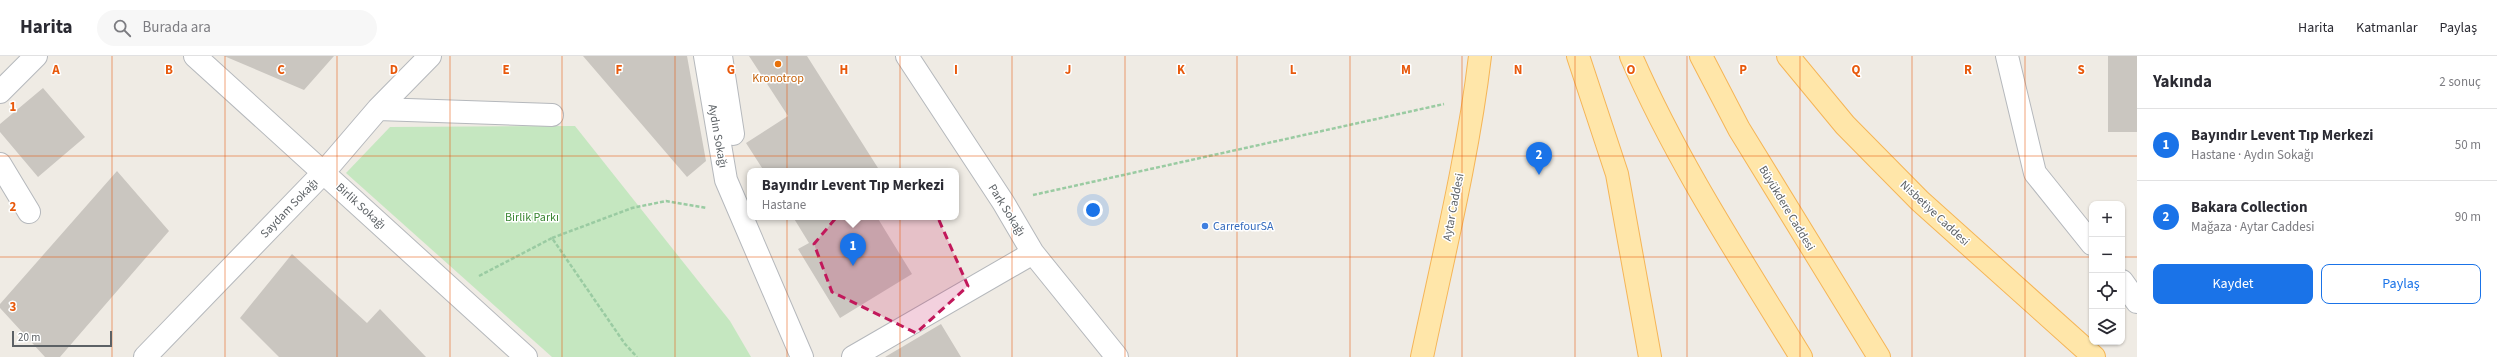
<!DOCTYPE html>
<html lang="tr">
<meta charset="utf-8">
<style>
body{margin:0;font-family:"Source Sans 3",sans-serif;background:#f7f7f7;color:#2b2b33}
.controls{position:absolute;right:12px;bottom:12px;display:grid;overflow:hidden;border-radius:8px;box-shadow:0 1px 3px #0004}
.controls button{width:36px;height:36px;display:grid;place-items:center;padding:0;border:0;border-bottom:1px solid #e1e1e2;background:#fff;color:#2b2b33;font:20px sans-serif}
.scale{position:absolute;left:12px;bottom:10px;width:100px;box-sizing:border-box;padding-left:4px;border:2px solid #5c6165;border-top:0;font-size:11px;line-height:14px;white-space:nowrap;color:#5c6165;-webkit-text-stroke:3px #fff;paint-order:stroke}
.you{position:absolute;left:1093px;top:154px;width:14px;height:14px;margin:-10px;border:3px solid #fff;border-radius:50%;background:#1a73e8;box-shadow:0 0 0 6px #1a73e833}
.badge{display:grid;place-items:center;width:26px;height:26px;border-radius:50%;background:#1a73e8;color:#fff;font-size:13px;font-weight:700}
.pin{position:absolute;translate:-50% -33px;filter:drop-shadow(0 1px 2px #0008)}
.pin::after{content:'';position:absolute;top:21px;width:14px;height:12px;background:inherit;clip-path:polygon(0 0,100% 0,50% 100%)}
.popup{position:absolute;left:747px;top:112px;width:212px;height:52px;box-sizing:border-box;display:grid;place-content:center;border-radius:8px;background:#fff;filter:drop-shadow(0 1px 3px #0005);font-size:13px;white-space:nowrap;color:#7c7c81}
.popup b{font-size:15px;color:#2b2b33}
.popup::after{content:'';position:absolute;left:50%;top:100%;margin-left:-8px;border:8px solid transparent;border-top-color:#fff}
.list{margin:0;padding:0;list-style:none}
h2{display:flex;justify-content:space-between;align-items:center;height:52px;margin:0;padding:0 16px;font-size:17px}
h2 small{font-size:13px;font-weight:400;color:#7c7c81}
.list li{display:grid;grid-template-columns:26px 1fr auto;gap:12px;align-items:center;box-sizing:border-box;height:72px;padding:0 16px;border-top:1px solid #e1e1e2}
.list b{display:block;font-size:15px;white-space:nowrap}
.list p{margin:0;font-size:13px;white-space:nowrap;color:#7c7c81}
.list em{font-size:13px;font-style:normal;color:#7c7c81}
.actions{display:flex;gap:8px;padding:12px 16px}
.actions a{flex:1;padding:9px 0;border:1px solid #1a73e8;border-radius:8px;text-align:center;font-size:14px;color:#1a73e8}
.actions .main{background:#1a73e8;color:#fff}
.icon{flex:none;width:22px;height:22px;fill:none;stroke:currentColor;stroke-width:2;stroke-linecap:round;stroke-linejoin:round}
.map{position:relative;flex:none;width:2137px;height:301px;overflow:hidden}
header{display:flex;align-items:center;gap:24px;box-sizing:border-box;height:56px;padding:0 20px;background:#fff;border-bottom:1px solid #e1e1e2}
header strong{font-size:19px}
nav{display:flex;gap:22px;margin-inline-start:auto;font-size:14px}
.search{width:280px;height:36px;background:#f7f7f7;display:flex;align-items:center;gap:10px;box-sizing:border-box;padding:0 14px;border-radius:22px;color:#7c7c81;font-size:15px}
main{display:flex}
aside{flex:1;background:#fff}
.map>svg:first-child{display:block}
</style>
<header>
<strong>Harita</strong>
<div class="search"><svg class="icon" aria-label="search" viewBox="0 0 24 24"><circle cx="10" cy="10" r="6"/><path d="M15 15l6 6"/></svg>Burada ara</div>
<nav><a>Harita</a><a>Katmanlar</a><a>Paylaş</a></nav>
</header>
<main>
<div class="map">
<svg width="2137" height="301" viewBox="0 0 2137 301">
<rect width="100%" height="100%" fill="#efebe4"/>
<path fill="#c5e7c0" d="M575 70 730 265 751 301H552L346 117 390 71Z"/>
<path fill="#cac6c0" d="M224 0H334L304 34Z
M583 0H687L706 105 687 121Z
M749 0H807L878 112 874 115H764L746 87 788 60Z
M2108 0H2137V76H2108Z
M43 32 85 81 38 121 0 76V68Z
M117 115 169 175 60 301H45L0 252V248Z
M793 161H877L912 218 840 262 798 193 809 187Z
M292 198 367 267 380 253 426 301H279L240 262Z
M941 268 961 301H885Z"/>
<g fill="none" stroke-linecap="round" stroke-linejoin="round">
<defs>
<path id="minor" d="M195 0 526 301
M705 0 726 124 802 301
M721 0 733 78
M907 0 1003 146 1033 197 1117 301
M2007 0 2035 117 2092 188
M0 36 36 0
M378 53 552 59
M0 108 29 156
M2122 225 2137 246
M145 301 324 116 378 53 430 0
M853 301 1033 197"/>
<path id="major" d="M1578 0 1617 118 1650 301
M1631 0C1677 106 1741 203 1801 301
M1701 0 1739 73 1879 301
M1788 0 1845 69 1920 145 2094 301
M1422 301C1443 201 1468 101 1480 0"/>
</defs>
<use href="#minor" stroke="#b5b8bc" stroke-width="24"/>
<use href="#major" stroke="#f5b557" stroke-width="24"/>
<path stroke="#9acba2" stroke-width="2.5" stroke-dasharray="4 2" stroke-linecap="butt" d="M1033 139 1444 48
M552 182 632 152 666 145 707 152
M479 220 552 182 625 288 637 301"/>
<use href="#minor" stroke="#fff" stroke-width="22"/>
<use href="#major" stroke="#ffe6a9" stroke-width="22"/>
</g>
<path fill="#c2185b" fill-opacity="0.2" stroke="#c2185b" stroke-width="3" stroke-dasharray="8 5" stroke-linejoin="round" d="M861 132 931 146 968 230 916 277 832 236 814 188Z"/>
<path fill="none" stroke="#e8590c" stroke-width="1" stroke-opacity="0.55" d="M112 0V301M225 0V301M337 0V301M450 0V301M562 0V301M675 0V301M787 0V301M900 0V301M1012 0V301M1125 0V301M1237 0V301M1350 0V301M1462 0V301M1575 0V301M1687 0V301M1800 0V301M1912 0V301M2025 0V301M0 100H2137M0 201H2092M2122 201H2137"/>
<circle fill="#e8710a" stroke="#fff" stroke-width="1.5" cx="778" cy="8" r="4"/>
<circle fill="#3f7fe0" stroke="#fff" stroke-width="1.5" cx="1205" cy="170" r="4"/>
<g text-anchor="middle" stroke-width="3" stroke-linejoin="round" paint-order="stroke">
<g font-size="12" fill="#c56008" stroke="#fff">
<text x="778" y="26">Kronotrop</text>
</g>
<g font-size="12" fill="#5c6165" stroke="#fff">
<text transform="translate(718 80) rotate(80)" y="4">Aydın Sokağı</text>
<text transform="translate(361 150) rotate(42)" y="4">Birlik Sokağı</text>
<text transform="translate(1453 151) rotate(-79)" y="4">Aytar Caddesi</text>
<text transform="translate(289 152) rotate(-46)" y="4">Saydam Sokağı</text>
<text transform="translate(1787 152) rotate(59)" y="4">Büyükdere Caddesi</text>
<text transform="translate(1007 154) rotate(58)" y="4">Park Sokağı</text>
<text transform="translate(1935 157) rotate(43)" y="4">Nisbetiye Caddesi</text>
</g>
<g font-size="12" fill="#3a8633" stroke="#fff">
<text x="532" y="165">Birlik Parkı</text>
</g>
<g font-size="12" fill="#366cbe" stroke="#fff" text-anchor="start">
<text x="1213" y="174">CarrefourSA</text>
</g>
</g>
<g font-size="13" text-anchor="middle" font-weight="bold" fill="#e8590c" stroke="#fff" stroke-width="3" stroke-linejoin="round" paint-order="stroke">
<text x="56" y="18">A</text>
<text x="169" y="18">B</text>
<text x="281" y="18">C</text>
<text x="394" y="18">D</text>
<text x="506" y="18">E</text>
<text x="619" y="18">F</text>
<text x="731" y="18">G</text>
<text x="844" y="18">H</text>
<text x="956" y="18">I</text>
<text x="1068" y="18">J</text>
<text x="1181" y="18">K</text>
<text x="1293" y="18">L</text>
<text x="1406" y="18">M</text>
<text x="1518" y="18">N</text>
<text x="1631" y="18">O</text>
<text x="1743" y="18">P</text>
<text x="1856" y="18">Q</text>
<text x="1968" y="18">R</text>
<text x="2081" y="18">S</text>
<text x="13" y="55">1</text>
<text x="13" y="155">2</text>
<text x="13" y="255">3</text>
</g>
</svg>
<div class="controls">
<button>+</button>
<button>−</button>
<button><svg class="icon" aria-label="locate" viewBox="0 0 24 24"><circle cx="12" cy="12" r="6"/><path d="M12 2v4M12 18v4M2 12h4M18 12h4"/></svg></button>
<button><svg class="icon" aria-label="layers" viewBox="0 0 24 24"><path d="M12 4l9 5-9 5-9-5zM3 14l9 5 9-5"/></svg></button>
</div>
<div class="scale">20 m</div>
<div class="you"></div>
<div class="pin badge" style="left:853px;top:210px">1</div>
<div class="popup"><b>Bayındır Levent Tıp Merkezi</b>Hastane</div>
<div class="pin badge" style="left:1539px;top:119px">2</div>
</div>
<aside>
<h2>Yakında<small>2 sonuç</small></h2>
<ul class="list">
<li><span class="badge">1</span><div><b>Bayındır Levent Tıp Merkezi</b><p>Hastane · Aydın Sokağı</p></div><em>50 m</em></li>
<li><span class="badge">2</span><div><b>Bakara Collection</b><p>Mağaza · Aytar Caddesi</p></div><em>90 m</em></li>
</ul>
<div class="actions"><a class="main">Kaydet</a><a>Paylaş</a></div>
</aside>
</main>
